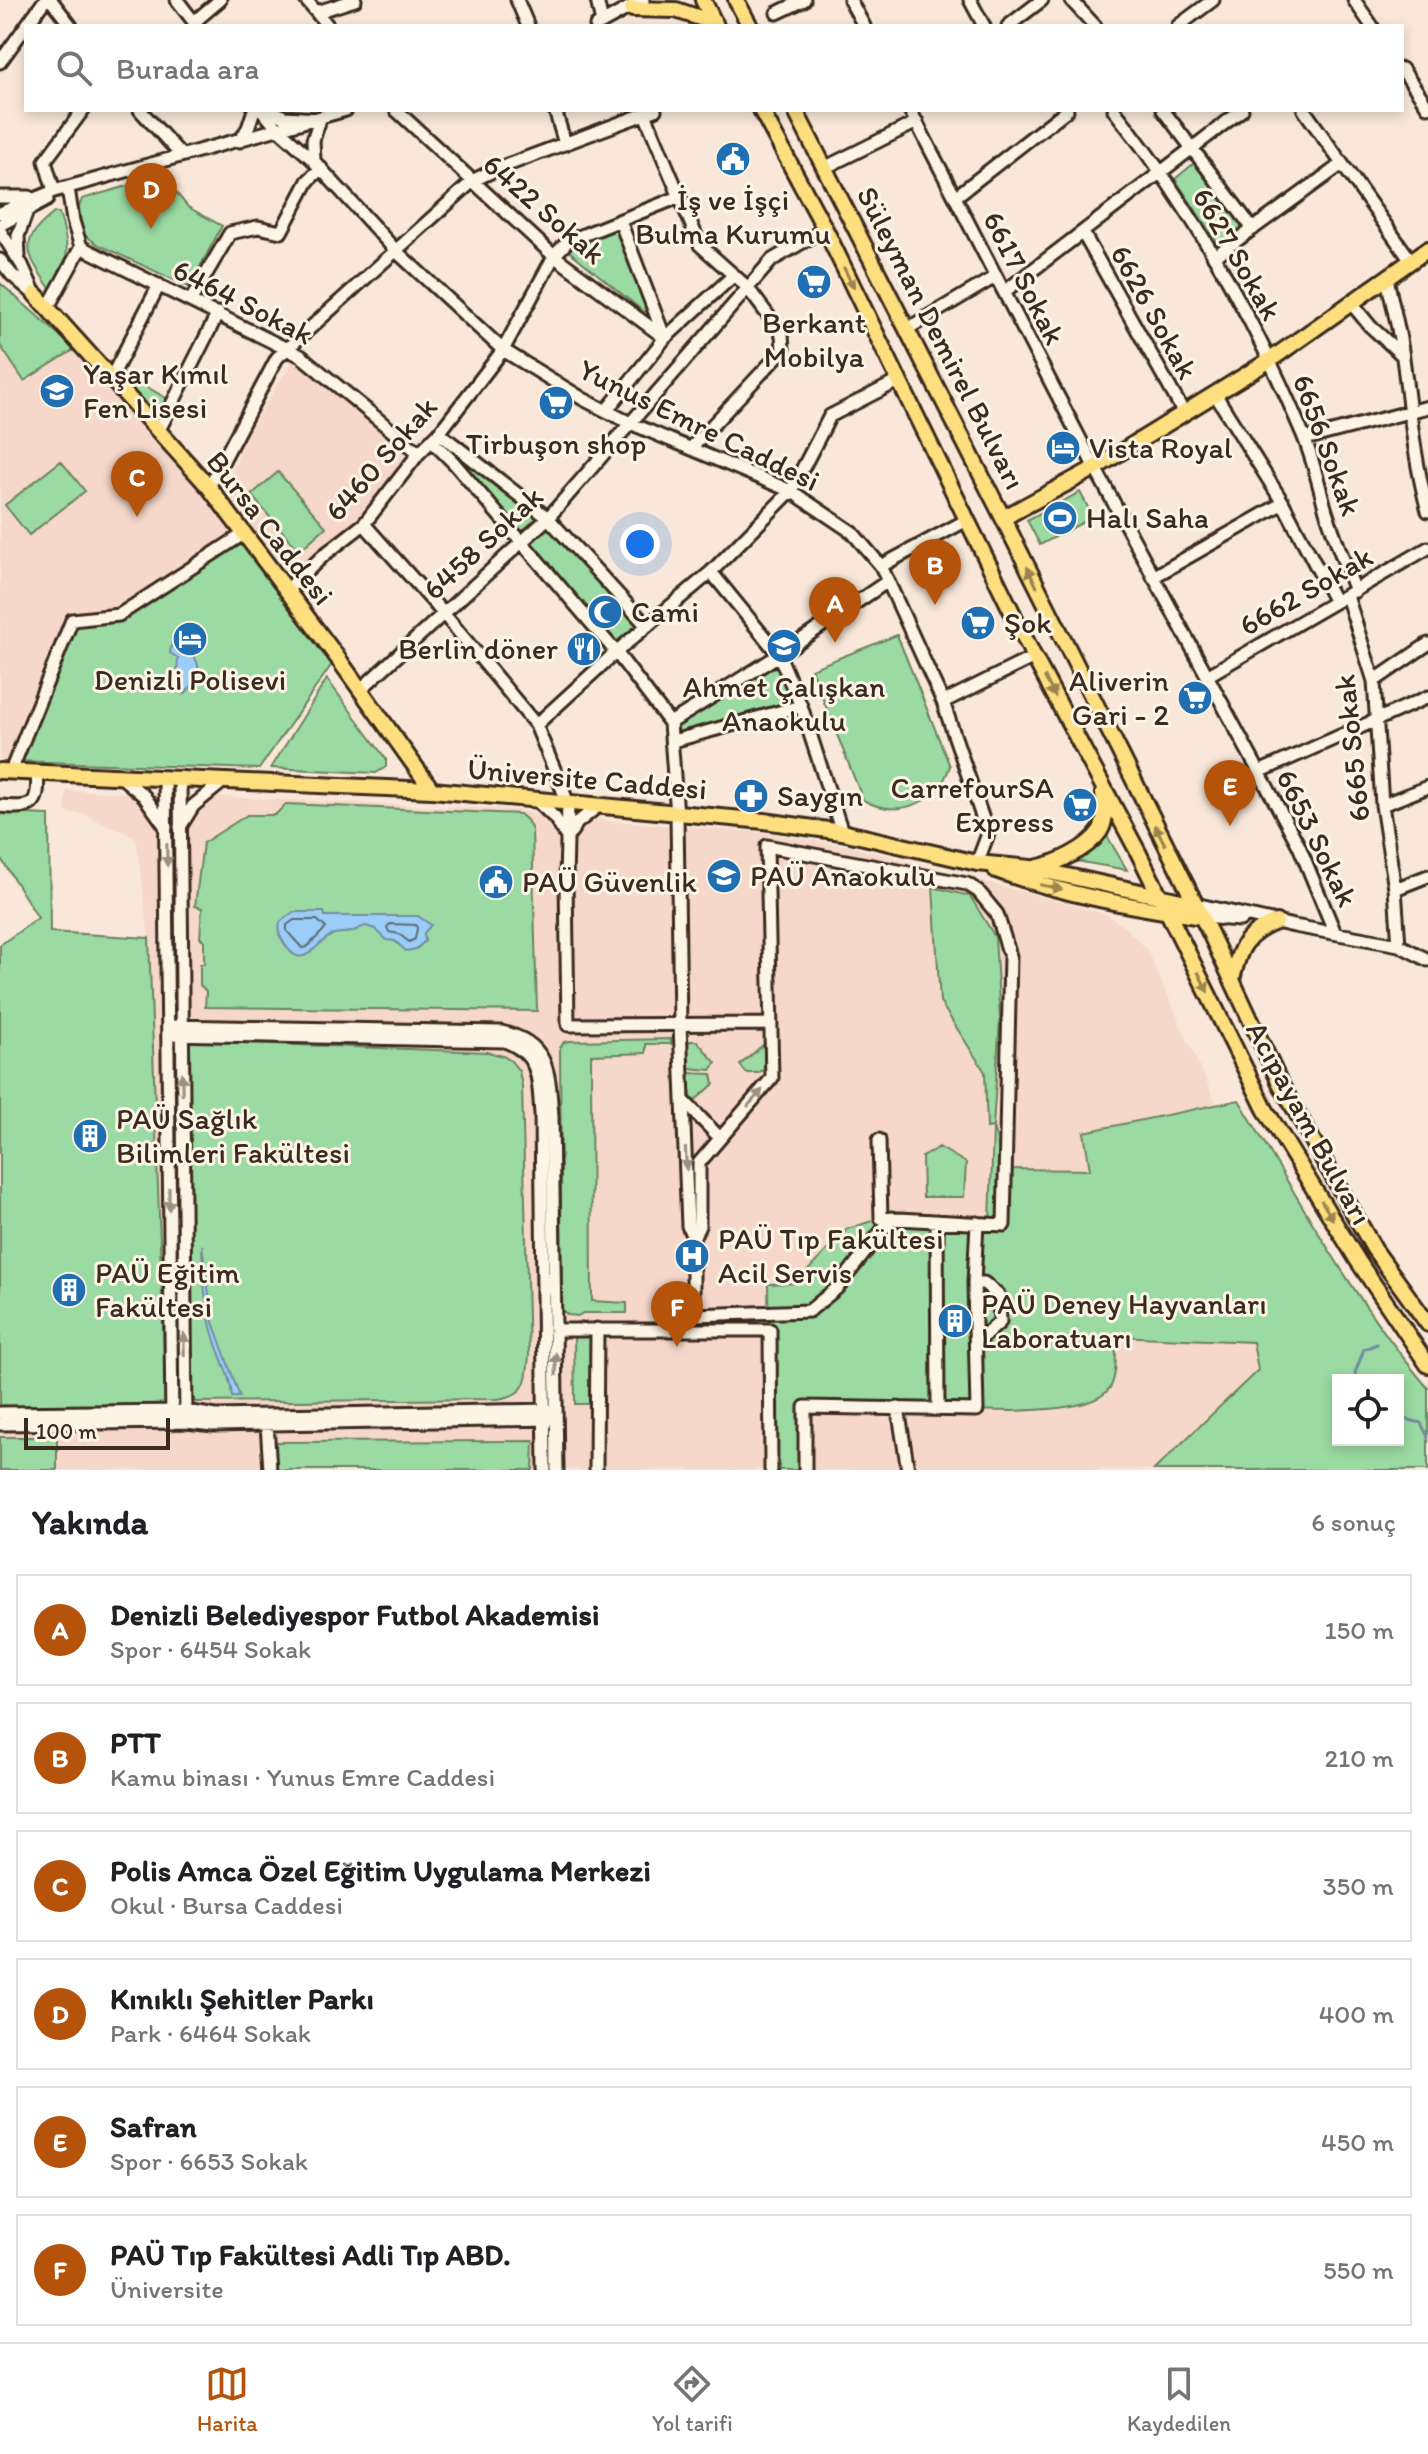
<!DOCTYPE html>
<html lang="tr">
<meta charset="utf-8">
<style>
body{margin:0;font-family:Itim,sans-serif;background:#f6f6f6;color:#202124}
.controls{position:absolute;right:24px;bottom:24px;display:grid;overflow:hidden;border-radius:0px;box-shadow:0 4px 12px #0003}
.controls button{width:72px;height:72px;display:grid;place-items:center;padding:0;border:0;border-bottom:2px solid #e0e0e0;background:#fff;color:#202124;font:40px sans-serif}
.scale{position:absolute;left:24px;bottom:20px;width:146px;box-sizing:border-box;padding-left:8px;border:4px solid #3b2a1e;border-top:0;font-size:22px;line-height:28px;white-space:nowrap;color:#3b2a1e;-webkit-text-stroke:6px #fcf5e5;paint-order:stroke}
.you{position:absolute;left:640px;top:544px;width:28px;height:28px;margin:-20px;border:6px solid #fff;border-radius:50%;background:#1a73e8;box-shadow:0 0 0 12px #1a73e833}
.badge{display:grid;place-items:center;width:52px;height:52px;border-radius:50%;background:#b45309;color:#fff;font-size:26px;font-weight:700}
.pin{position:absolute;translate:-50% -66px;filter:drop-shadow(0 2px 4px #0008)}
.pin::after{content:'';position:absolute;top:42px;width:28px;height:24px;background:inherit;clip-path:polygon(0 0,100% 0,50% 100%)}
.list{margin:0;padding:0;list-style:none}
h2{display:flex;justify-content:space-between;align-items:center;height:104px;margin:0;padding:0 32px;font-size:34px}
h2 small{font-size:26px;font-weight:400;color:#757577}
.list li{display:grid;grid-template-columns:52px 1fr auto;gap:24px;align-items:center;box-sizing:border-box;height:112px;margin:0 16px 16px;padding:0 16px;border:2px solid #e0e0e0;border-radius:0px}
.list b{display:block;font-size:30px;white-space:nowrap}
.list p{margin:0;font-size:26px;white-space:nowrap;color:#757577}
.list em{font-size:26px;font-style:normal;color:#757577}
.icon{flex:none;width:44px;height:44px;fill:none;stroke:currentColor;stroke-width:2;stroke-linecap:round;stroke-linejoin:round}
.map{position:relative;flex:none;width:1428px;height:1470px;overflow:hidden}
.search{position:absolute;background:#fff;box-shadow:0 4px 12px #0003;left:24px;right:24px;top:24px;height:88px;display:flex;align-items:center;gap:20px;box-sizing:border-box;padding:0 28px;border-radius:0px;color:#757577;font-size:30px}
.sheet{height:872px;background:#fff}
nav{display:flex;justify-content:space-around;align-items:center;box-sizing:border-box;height:112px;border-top:2px solid #e0e0e0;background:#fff;font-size:22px;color:#757577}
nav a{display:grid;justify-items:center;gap:4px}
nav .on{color:#b45309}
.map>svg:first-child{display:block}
</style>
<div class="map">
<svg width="1428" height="1470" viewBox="0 0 1428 1470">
<rect width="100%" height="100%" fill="#f9e8d9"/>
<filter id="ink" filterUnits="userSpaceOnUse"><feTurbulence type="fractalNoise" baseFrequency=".0125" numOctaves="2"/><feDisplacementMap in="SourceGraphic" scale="16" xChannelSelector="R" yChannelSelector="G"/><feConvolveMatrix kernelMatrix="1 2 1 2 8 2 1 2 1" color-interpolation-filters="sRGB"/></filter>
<g filter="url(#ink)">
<path fill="#f6d8cb" d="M0 283 75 349 154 434 237 535 11 762 0 761Z
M295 357 419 453 287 590 226 489 244 438Z
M66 790 516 810 541 815 767 833 853 847 1106 914 1125 927 1147 949 1217 1105 1258 1370 1154 1470H0V945L38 918 50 932 149 938 136 838 82 814 65 812Z"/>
<path fill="#9bdaa3" stroke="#6b8260" stroke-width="2" fill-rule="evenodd" d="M1198 160 1245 226 1218 244 1175 179Z
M162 176 188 207 222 226 189 287 97 244 82 233 79 207 82 199Z
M54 213H59C70 246 71 262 51 290 27 254 16 243 54 213Z
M619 227 649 308 644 312 569 251 573 243Z
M0 283 75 349 24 381 0 345Z
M119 371 166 398 156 417 117 375Z
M439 433 548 518 647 626 616 652 431 440Z
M61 461 85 491 29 535 5 505Z
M278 472 326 527 299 551 251 495Z
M1080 492 1093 517 1040 545 1027 520Z
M245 533 337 657 259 769 15 761 72 620 120 615Z
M897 635 950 766C938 804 898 819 863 800L811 669Z
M779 655 801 706 673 741 670 723Z
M327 679 386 759V767L376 773 271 768Z
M286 804 520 814 527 820 532 830 537 1011 205 1007 206 991 200 985V964H204V940L200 938 202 908 195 906 203 843 247 815H275Z
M0 813 49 815 50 932 149 938 166 1409 0 1414V945L38 918 0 857Z
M1107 836 1127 870 1076 861 1096 849Z
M933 887 970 896 995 937 1000 1019 993 1127 1005 1169 1090 1170 1084 1132 1239 1100C1298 1198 1354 1301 1428 1388V1470H1154L1258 1370 1253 1342 1116 1336C1115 1352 1118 1371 1111 1386 1098 1410 1036 1410 1011 1411L806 1407 805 1470H771L768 1284 796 1283 847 1229 881 1218 990 1224 993 1127 987 1128 985 1072 940 1002ZM1338 1380H1398V1440H1338Z
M671 1039V1044H646V1053L591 1055 592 1301 627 1303V1313H583L578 1316 568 1315 562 1310 560 1048 564 1042 570 1041Z
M188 1041 488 1052 503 1056 511 1061 519 1071 522 1086 529 1356C526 1383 527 1395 497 1399L195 1402 191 1390Z
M690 1041H697L716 1063 711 1070 688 1068 686 1046Z
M764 1044V1069L759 1073H746L740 1065Z
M688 1073 712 1074 714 1084 692 1103Z
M939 1147 966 1163 964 1197H923L922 1157Z
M574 1336H590V1404H575Z
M0 1437H57V1470H0Z
M534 1441 533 1470H271V1442Z"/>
<path fill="#9acdf7" stroke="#748ca0" stroke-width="2" d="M172 642C190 645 206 664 194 683 192 687 187 690 185 694L174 691 173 679 177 676 178 658 170 653Z
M293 912H324L325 916H418L431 925 424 933 425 941 416 949 406 951 395 941 387 940 375 929 366 926C361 927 358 929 354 931 348 934 340 932 334 934 312 943 302 980 279 934L280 922Z
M202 1245 213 1322 240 1397H232C231 1377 221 1360 215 1341 205 1310 203 1278 202 1245Z"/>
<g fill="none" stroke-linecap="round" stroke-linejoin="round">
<path stroke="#616b75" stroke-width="2" d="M294 920H317L326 928 307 947 302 948 287 931V925Z
M390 924 416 925 417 928 415 939 409 942 399 934 389 932 387 927Z"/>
<path stroke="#748ca0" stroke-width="3" d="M1356 1380 1355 1373 1364 1349 1377 1344
M1398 1417 1421 1423 1428 1437"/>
<defs>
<path id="minor" d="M51 0 71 26
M177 0 197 26
M306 0 328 26
M517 0 528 26
M597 0 602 23
M850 0 864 26
M970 0 984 26
M1071 0 1095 26
M1354 0 1372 26
M317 12 355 0
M777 13 804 0
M194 22 220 0
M26 26 45 0
M596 26 643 0
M1008 26 1042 0
M1178 26 1213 0
M0 62 26 26
M1402 69 1428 107
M140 110 181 155
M262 110 277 128 312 159 397 252 503 350 583 399 630 423 791 491 852 532 881 566 943 702 988 834 977 863
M272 110 284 117 320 119 313 140 314 161
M396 110 554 256 665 338
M555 110 565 144
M910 110 1095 468 1299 846 1335 933
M1114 110C1192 208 1255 320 1303 435 1313 459 1319 486 1326 511 1335 538 1345 565 1355 591
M1163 110 1253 229
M1304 110 1411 261
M645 114 700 245 747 287 782 334 783 350 691 448
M240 141 248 128 254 110
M826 167 917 122
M68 188 73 221 81 247 301 356 419 453
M54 191 45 161 83 110
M0 197H29
M955 197 1067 110
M0 213 54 191 346 110
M620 221 664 336
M0 225 47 200
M0 231 22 265 35 294
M1083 233 1184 413
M19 256 18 236 27 211
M1214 257 1342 164
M0 260 12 275 33 293
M1387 278C1392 304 1400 331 1403 358 1410 410 1414 460 1428 511
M1004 292 1242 110
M191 300 230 233 258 227 281 232 308 181 321 168
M1352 304 1370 326 1402 355
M47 309 81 247
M907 329 995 277
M110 380 159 285
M1215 394 1283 503 1335 602
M606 411 665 338 734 275
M159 430 218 313
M439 433 548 518 647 626
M1305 439 1428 407
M431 440 454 463 616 652 670 723 677 815 680 1025 688 1226 693 1238V1315L809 1311 837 1288 892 1218
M209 487 277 358 474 180 499 168 655 110
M364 524 443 613 536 725 568 803 566 879 568 1025 771 1024
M881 566 967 520
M711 572 779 655 801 706 842 832
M1153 577 1283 503
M287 590 324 555 364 524 419 453 439 433 503 350 554 256 568 241 679 197
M1347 596 1374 681 1382 805 1395 889 1399 945
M1207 676 1428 548
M1374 681 1428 644
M360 690 548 518 772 260 825 229
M943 702 1034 657
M670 723 779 655 888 581
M536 725 616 652 711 572 791 491 830 416 900 380
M673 741 801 706
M11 771 72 620 119 615 245 533
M1259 772 1428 697
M119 775 144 796 166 827
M165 777 172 1423
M180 777 186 1422
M536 800 555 818 566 836
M1382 805 1428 787
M0 806C32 809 40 807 37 772
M180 827 193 806 225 780
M569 835 577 823 598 806
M1395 889 1428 876
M1195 904 1294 926 1399 945 1428 960
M1202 917 1240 920
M170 1026 501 1032C550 1042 549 1074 552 1117L557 1470
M169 1034 505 1041C541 1055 538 1079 541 1114L545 1470
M684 1101 720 1138
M937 1221 938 1409
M693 1238 699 1226V1163L772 1078 767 846 967 884 978 891 997 914 1010 956 1004 1225 881 1218 879 1140
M974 1283H984L999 1296 1000 1322 976 1343
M555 1330H770L771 1470
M898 1408 908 1470
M0 1413 186 1411 216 1416 551 1410
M0 1424 186 1422 213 1425 551 1419
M267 1424 270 1470
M596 1470 597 1329
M805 1470V1407L977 1410 974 1283 977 1223"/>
<path id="major" d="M703 0 716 26
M736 0 750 26
M632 9 676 10 715 23
M761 110 825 229 1034 657 1138 852 1265 1109 1358 1261 1428 1365
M795 110 1003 518 1210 933 1280 1083 1374 1249 1428 1324
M35 294 209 487 337 657 432 790
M1003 518 1095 468 1270 360 1428 249
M0 771 432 790 764 821 842 832 977 863 1031 868 1195 904
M1035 868C1056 864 1088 849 1100 831 1107 820 1105 805 1103 793
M996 870C1062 894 1133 907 1202 917
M1232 980C1239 948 1245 934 1276 922"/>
</defs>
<use href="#minor" stroke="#3b2a1e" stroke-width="17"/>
<use href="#major" stroke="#3b2a1e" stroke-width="20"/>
<use href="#minor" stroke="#fcf5e5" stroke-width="11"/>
<use href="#major" stroke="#fedf80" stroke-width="14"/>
</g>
<defs><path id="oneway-solid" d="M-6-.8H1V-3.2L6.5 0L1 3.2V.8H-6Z" transform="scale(2)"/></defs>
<g fill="#9c844f">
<use href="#oneway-solid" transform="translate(849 278) rotate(63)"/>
<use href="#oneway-solid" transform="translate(1032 577) rotate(-116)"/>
<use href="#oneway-solid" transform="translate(1050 687) rotate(62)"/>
<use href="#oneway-solid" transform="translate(1160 835) rotate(-117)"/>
<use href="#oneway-solid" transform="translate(1051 887) rotate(12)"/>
<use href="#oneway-solid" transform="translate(1203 982) rotate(64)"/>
<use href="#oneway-solid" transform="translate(1327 1210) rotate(59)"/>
</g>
<g fill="#9c9082">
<use href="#oneway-solid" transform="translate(167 855) rotate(89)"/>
<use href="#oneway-solid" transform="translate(182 1084) rotate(-91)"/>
<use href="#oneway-solid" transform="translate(755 1098) rotate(-49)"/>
<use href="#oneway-solid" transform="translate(686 1159) rotate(87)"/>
<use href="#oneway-solid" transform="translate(169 1199) rotate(90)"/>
<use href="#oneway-solid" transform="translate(184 1344) rotate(-91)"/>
<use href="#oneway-solid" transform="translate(556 1364) rotate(-91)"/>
</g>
</g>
<defs>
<symbol id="civic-disc" viewBox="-11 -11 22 22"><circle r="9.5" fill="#1f6fb2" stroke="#fcf5e5"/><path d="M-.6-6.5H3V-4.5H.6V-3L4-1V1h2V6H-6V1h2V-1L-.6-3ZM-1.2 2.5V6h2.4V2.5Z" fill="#fff"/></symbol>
<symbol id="supermarket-disc" viewBox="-11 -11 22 22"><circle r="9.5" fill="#1f6fb2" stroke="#fcf5e5"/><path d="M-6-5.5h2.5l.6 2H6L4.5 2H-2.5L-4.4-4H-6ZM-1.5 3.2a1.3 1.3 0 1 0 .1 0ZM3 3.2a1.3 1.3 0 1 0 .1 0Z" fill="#fff"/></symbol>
<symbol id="school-disc" viewBox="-11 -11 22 22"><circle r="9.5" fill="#1f6fb2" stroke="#fcf5e5"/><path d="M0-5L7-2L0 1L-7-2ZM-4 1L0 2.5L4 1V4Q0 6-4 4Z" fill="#fff"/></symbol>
<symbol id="hotel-disc" viewBox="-11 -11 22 22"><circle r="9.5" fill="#1f6fb2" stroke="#fcf5e5"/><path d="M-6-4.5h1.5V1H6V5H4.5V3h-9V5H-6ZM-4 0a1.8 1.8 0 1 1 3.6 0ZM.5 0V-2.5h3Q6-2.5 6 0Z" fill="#fff"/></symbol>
<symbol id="stadium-disc" viewBox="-11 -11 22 22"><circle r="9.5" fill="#1f6fb2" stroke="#fcf5e5"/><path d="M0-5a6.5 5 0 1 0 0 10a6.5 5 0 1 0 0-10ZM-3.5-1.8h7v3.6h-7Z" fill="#fff"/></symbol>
<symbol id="mosque-disc" viewBox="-11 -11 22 22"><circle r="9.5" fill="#1f6fb2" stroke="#fcf5e5"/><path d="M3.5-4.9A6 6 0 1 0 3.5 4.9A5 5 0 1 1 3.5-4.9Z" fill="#fff"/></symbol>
<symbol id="restaurant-disc" viewBox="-11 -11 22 22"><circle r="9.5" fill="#1f6fb2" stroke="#fcf5e5"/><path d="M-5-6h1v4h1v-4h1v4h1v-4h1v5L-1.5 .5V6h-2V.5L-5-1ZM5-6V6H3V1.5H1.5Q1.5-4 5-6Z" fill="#fff"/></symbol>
<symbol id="pharmacy-disc" viewBox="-11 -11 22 22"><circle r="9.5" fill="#1f6fb2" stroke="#fcf5e5"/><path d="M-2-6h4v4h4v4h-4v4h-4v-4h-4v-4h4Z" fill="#fff"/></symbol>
<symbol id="building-disc" viewBox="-11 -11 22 22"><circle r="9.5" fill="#1f6fb2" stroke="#fcf5e5"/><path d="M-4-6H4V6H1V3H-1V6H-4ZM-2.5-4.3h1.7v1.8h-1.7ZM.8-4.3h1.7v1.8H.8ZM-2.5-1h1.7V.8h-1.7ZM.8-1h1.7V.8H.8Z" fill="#fff"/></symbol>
<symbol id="hospital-disc" viewBox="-11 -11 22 22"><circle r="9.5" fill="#1f6fb2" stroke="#fcf5e5"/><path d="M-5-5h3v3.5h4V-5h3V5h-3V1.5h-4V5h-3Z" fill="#fff"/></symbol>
</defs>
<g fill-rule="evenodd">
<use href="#civic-disc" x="713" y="139" width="40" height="40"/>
<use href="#supermarket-disc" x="794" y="262" width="40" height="40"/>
<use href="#school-disc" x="37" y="371" width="40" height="40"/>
<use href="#supermarket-disc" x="536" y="383" width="40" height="40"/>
<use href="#hotel-disc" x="1043" y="428" width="40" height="40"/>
<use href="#stadium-disc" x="1040" y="498" width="40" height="40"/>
<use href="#mosque-disc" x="585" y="592" width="40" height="40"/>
<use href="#supermarket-disc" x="958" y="603" width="40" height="40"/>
<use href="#hotel-disc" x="170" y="619" width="40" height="40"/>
<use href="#school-disc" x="764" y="626" width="40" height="40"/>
<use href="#restaurant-disc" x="564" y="629" width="40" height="40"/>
<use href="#supermarket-disc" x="1175" y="678" width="40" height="40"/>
<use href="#pharmacy-disc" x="731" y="776" width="40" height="40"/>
<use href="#supermarket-disc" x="1060" y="785" width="40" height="40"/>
<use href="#school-disc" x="704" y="856" width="40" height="40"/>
<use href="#civic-disc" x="476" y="862" width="40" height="40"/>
<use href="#building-disc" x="70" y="1116" width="40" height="40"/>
<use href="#hospital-disc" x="672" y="1236" width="40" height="40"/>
<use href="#building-disc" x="49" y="1270" width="40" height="40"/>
<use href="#building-disc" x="935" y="1301" width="40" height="40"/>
</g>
<g text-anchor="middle" stroke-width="6" stroke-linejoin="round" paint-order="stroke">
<g font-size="30" fill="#3b2a1e" stroke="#fcf5e5" text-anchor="start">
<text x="733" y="210" text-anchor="middle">İş ve İşçi<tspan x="733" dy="34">Bulma Kurumu</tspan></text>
<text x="814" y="333" text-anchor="middle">Berkant<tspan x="814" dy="34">Mobilya</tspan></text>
<text x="83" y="384">Yaşar Kımıl<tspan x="83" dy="34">Fen Lisesi</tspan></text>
<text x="556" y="454" text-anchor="middle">Tirbuşon shop</text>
<text x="1089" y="458">Vista Royal</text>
<text x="1086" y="528">Halı Saha</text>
<text x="631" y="622">Cami</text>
<text x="1004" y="633">Şok</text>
<text x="558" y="659" text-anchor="end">Berlin döner</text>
<text x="190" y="690" text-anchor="middle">Denizli Polisevi</text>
<text x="1169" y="691" text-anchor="end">Aliverin<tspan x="1169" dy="34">Gari - 2</tspan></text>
<text x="784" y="697" text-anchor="middle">Ahmet Çalışkan<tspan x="784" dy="34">Anaokulu</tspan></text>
<text x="1054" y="798" text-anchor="end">CarrefourSA<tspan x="1054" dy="34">Express</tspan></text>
<text x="777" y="806">Saygın</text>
<text x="750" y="886">PAÜ Anaokulu</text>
<text x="522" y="892">PAÜ Güvenlik</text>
<text x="116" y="1129">PAÜ Sağlık<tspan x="116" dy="34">Bilimleri Fakültesi</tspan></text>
<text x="718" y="1249">PAÜ Tıp Fakültesi<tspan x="718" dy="34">Acil Servis</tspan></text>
<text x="95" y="1283">PAÜ Eğitim<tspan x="95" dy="34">Fakültesi</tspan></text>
<text x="981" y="1314">PAÜ Deney Hayvanları<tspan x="981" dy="34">Laboratuarı</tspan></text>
</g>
<g font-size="30" fill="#3b2a1e" stroke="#fcf5e5">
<text transform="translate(544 209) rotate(41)" y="10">6422 Sokak</text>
<text transform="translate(1237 254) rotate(60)" y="10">6627 Sokak</text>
<text transform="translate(1024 278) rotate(63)" y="10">6617 Sokak</text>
<text transform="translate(243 302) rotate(27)" y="10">6464 Sokak</text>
<text transform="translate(1154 312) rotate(61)" y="10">6626 Sokak</text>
<text transform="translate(941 338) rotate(63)" y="10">Süleyman Demirel Bulvarı</text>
<text transform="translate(699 425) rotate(26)" y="10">Yunus Emre Caddesi</text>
<text transform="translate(1327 445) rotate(70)" y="10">6656 Sokak</text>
<text transform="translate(381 459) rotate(-49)" y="10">6460 Sokak</text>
<text transform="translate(270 528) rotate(52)" y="10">Bursa Caddesi</text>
<text transform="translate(483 543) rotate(-43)" y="10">6458 Sokak</text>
<text transform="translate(1306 591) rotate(-30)" y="10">6662 Sokak</text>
<text transform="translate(1352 748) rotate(-96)" y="10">6665 Sokak</text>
<text transform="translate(587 779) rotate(5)" y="10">Üniversite Caddesi</text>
<text transform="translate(1317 838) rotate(64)" y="10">6653 Sokak</text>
<text transform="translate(1309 1123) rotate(61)" y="10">Acıpayam Bulvarı</text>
</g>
</g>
</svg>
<div class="controls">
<button><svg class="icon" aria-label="locate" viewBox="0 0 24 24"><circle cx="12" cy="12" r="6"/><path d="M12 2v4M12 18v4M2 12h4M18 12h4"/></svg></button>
</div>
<div class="scale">100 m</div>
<div class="you"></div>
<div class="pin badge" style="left:835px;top:643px">A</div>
<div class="pin badge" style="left:935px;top:605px">B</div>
<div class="pin badge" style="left:137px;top:517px">C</div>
<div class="pin badge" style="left:151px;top:229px">D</div>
<div class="pin badge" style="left:1230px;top:826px">E</div>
<div class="pin badge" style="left:677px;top:1347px">F</div>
<div class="search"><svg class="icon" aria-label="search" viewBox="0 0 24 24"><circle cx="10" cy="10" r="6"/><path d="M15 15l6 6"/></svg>Burada ara</div>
</div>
<section class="sheet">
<h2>Yakında<small>6 sonuç</small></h2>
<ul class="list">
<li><span class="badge">A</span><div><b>Denizli Belediyespor Futbol Akademisi</b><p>Spor · 6454 Sokak</p></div><em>150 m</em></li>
<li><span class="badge">B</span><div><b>PTT</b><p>Kamu binası · Yunus Emre Caddesi</p></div><em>210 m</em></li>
<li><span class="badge">C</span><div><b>Polis Amca Özel Eğitim Uygulama Merkezi</b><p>Okul · Bursa Caddesi</p></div><em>350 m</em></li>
<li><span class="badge">D</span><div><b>Kınıklı Şehitler Parkı</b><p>Park · 6464 Sokak</p></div><em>400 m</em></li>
<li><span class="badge">E</span><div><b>Safran</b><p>Spor · 6653 Sokak</p></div><em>450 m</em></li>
<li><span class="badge">F</span><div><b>PAÜ Tıp Fakültesi Adli Tıp ABD.</b><p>Üniversite</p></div><em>550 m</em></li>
</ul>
</section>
<nav>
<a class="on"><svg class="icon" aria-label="map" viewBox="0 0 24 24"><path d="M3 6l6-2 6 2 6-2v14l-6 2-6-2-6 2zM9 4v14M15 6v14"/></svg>Harita</a>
<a><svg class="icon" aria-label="directions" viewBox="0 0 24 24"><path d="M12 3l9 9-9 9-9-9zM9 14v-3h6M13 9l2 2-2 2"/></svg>Yol tarifi</a>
<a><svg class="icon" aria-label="saved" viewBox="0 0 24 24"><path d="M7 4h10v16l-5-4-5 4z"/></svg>Kaydedilen</a>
</nav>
